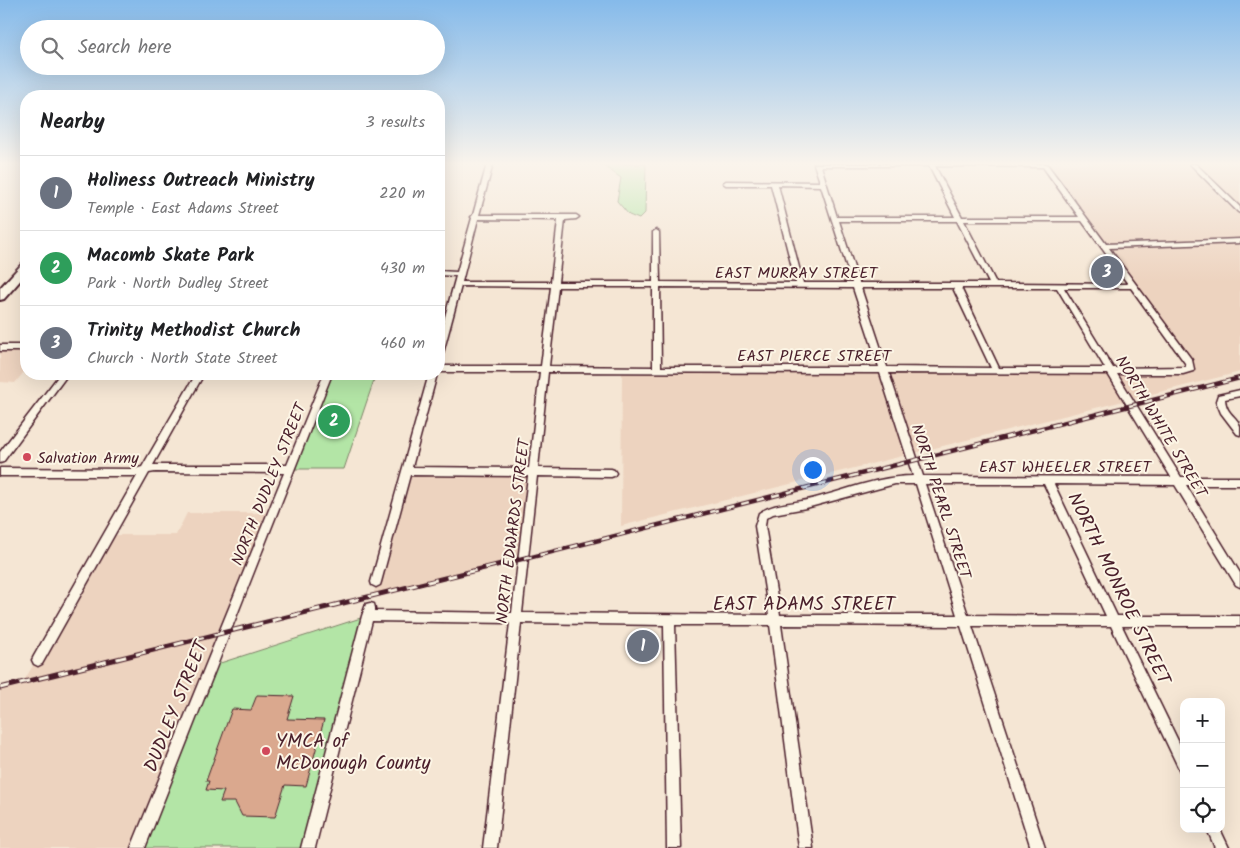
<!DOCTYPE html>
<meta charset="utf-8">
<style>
body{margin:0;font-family:Kalam,sans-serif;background:#f2f2f2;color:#202124}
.controls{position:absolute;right:15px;bottom:15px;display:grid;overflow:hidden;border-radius:10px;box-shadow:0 5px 20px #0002}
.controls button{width:45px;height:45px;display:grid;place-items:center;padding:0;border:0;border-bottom:1px solid #e0e0e0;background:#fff;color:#202124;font:25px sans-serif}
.you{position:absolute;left:812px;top:469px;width:18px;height:18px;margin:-12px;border:4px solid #fff;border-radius:50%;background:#1a73e8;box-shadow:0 0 0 8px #1a73e833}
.badge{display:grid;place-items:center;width:32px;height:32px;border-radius:50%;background:#d1495b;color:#fff;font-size:16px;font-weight:700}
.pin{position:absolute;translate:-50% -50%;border:2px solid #fff;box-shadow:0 1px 5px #0006}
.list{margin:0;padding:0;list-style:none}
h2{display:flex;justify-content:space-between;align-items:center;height:65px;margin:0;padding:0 20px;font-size:21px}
h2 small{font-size:16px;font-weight:400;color:#757577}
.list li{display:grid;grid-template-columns:32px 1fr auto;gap:15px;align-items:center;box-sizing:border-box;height:75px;padding:0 20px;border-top:1px solid #e0e0e0}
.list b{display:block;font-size:19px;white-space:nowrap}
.list p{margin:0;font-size:16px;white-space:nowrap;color:#757577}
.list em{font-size:16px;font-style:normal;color:#757577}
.icon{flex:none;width:28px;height:28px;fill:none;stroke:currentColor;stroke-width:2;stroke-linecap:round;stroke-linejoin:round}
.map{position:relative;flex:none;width:1240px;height:848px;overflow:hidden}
.search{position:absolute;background:#fff;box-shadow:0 5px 20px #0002;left:20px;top:20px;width:425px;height:55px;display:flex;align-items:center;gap:12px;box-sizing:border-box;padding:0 18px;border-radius:28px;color:#757577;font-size:19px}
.panel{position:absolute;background:#fff;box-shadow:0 5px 20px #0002;left:20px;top:90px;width:425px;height:290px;border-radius:20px}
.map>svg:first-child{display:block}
</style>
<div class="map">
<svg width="1240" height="848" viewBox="0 0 1240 848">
<rect width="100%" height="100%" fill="#f5e6d4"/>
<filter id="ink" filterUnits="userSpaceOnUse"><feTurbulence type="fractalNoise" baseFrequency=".02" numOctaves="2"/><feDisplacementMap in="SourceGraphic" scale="10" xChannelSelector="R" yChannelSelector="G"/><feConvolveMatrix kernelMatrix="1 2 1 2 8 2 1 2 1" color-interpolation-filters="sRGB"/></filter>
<g filter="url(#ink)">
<path fill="#edd3bf" d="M1044 164H1240V372L621 526 622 370 1190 369Z
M0 348H26V373H23L15 383 0 382Z
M406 471 534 473 524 558 373 596Z
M187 513H272L138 848H0V689L152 652 24 681 108 535H176Z"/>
<path fill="#b3e5a6" stroke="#7e8268" d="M601 164H646L645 213 639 219 629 215 617 201 621 178Z
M328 374H376L344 469H290Z
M367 616 308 848H138L211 666Z"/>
<path fill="#daa88e" stroke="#4a1f2b" d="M257 695 294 696 287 719 324 720 306 786 285 785 275 817 242 816 235 802H220L224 791 206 790 209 781H206L232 709 251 710Z"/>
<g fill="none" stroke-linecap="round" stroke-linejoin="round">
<defs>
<path id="street" d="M487 164H493L479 215H576L579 217 576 219 565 220 558 282H653V232L656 230 659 232 660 282 796 283 771 185H726L723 183 726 181 820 182 814 164H1047L1106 244 1240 239V243L1109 248 1192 360 1194 369 1193 371 1183 374H1117L1181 477H1240V485H1186L1240 573V587L1236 585 1175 485 1054 484 1117 616H1240V626H1122L1184 753V773L1180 771 1111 626H972L1045 848H1031L961 626 781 625 813 848H799L770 625H675L681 848H667L664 625 521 623 497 848H483L510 623 372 621 315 848H301L362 616 366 604 370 603 374 604 375 608V611L512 613 528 476 410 475 381 582 380 585 376 587 372 585 371 582 429 374H437L412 467 529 468 540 372H439V366H541L551 287 461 286 443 353 439 356V339L456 276 439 275V271L457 272 472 218 471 217 473 215ZM821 166H929L955 217H837ZM935 166 1043 167 1079 217H962ZM778 185 821 186 852 283H803ZM478 219 558 220 551 282H462ZM839 221H957L989 283H859ZM964 221H1082L1128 284 996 283ZM558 287H653V367L549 366ZM660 287 853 288 879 367H661ZM861 288H953L991 368 887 367ZM961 288H1057L1105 368H999ZM1064 288H1131L1185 363 1186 367 1113 368ZM548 372 880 373 913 476C877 476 842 492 807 500 789 504 774 503 759 513L755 526 769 615 522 613 537 476 611 477 614 476 616 473 614 470 611 469 538 468ZM889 373 1108 374 1171 477 923 476ZM895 484H916L957 615H780L765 526 766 518 773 514 806 508ZM925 484H1044L1106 616 968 615Z
M1190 164H1196L1240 207V213L1238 212Z
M0 345H26V351H0Z
M60 374H68L3 462 0 463V452Z
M196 374H204L153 465H287L324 374H332L145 848H131L284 473 155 472 149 473 42 664 38 666 34 664 32 660 34 656 137 476H0V468L135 469 142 467Z
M1240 390V396L1225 399C1226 414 1237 416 1240 426 1240 429 1240 432 1240 435L1237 434 1221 413 1216 401 1218 395Z
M1207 829H1220L1229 848H1215Z"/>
<path id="highway" d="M26 263V274L4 299 0 300V288L22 264Z"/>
</defs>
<use href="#street" stroke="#4a1f2b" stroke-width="3"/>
<use href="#highway" stroke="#4a1f2b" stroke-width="4"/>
<use href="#street" fill="#fcf5e5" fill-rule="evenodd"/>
<use href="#highway" fill="#fcf5e5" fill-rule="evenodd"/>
<defs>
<path id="rail-far1" d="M524 559 1240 378"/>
<path id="rail" d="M0 688 529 557"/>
</defs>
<use href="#rail-far1" stroke="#4a1f2b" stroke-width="4.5"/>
<use href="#rail" stroke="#4a1f2b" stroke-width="5"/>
<use href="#rail-far1" stroke="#fcf5e5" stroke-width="2.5" stroke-dasharray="8" stroke-linecap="butt"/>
<use href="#rail" stroke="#fcf5e5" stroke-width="3" stroke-dasharray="10" stroke-linecap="butt"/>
</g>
</g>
<linearGradient id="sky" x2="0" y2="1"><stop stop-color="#85baea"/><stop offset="0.58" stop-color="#faf4ec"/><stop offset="1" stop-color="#faf4ec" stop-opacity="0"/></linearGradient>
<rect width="1240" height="282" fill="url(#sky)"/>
<g fill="#d1495b" stroke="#fcf5e5" stroke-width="2">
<circle cx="27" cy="457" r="5"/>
<circle cx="266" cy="751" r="5"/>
</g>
<g text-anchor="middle" stroke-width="4" stroke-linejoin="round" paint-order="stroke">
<g font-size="16" fill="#4a1f2b" stroke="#fcf5e5">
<text x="796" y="278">EAST MURRAY STREET</text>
<text x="814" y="361">EAST PIERCE STREET</text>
<text transform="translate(1162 426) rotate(59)" y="6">NORTH WHITE STREET</text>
<text x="1065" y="472">EAST WHEELER STREET</text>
<text transform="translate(268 484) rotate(-68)" y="6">NORTH DUDLEY STREET</text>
<text transform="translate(942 501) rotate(72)" y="6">NORTH PEARL STREET</text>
<text transform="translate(512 531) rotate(-83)" y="6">NORTH EDWARDS STREET</text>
</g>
<g font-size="16" fill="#4a1f2b" stroke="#fcf5e5" text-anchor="start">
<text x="37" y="463">Salvation Army</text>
</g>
<g font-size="19" fill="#4a1f2b" stroke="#fcf5e5">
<text transform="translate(1120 588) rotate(64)" y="7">NORTH MONROE STREET</text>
<text x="804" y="610">EAST ADAMS STREET</text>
<text transform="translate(175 706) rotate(-68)" y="7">DUDLEY STREET</text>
</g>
<g font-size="19" fill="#4a1f2b" stroke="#fcf5e5" text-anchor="start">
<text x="276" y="747">YMCA of<tspan x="276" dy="22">McDonough County</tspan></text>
</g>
</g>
</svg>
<div class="controls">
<button>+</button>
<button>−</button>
<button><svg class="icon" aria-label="locate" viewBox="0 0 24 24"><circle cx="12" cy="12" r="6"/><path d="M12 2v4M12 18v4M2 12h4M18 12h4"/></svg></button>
</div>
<div class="you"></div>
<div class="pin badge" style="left:643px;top:646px;background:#6b7280">1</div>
<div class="pin badge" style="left:334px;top:421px;background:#2e9e5b">2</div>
<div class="pin badge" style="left:1107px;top:272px;background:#6b7280">3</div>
<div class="search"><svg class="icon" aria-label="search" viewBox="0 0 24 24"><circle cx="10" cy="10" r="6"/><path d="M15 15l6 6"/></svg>Search here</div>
<section class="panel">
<h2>Nearby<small>3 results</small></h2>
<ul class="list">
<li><span class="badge" style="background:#6b7280">1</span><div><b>Holiness Outreach Ministry</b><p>Temple · East Adams Street</p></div><em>220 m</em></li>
<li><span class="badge" style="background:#2e9e5b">2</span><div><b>Macomb Skate Park</b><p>Park · North Dudley Street</p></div><em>430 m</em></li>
<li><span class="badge" style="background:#6b7280">3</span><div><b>Trinity Methodist Church</b><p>Church · North State Street</p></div><em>460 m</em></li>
</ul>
</section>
</div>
